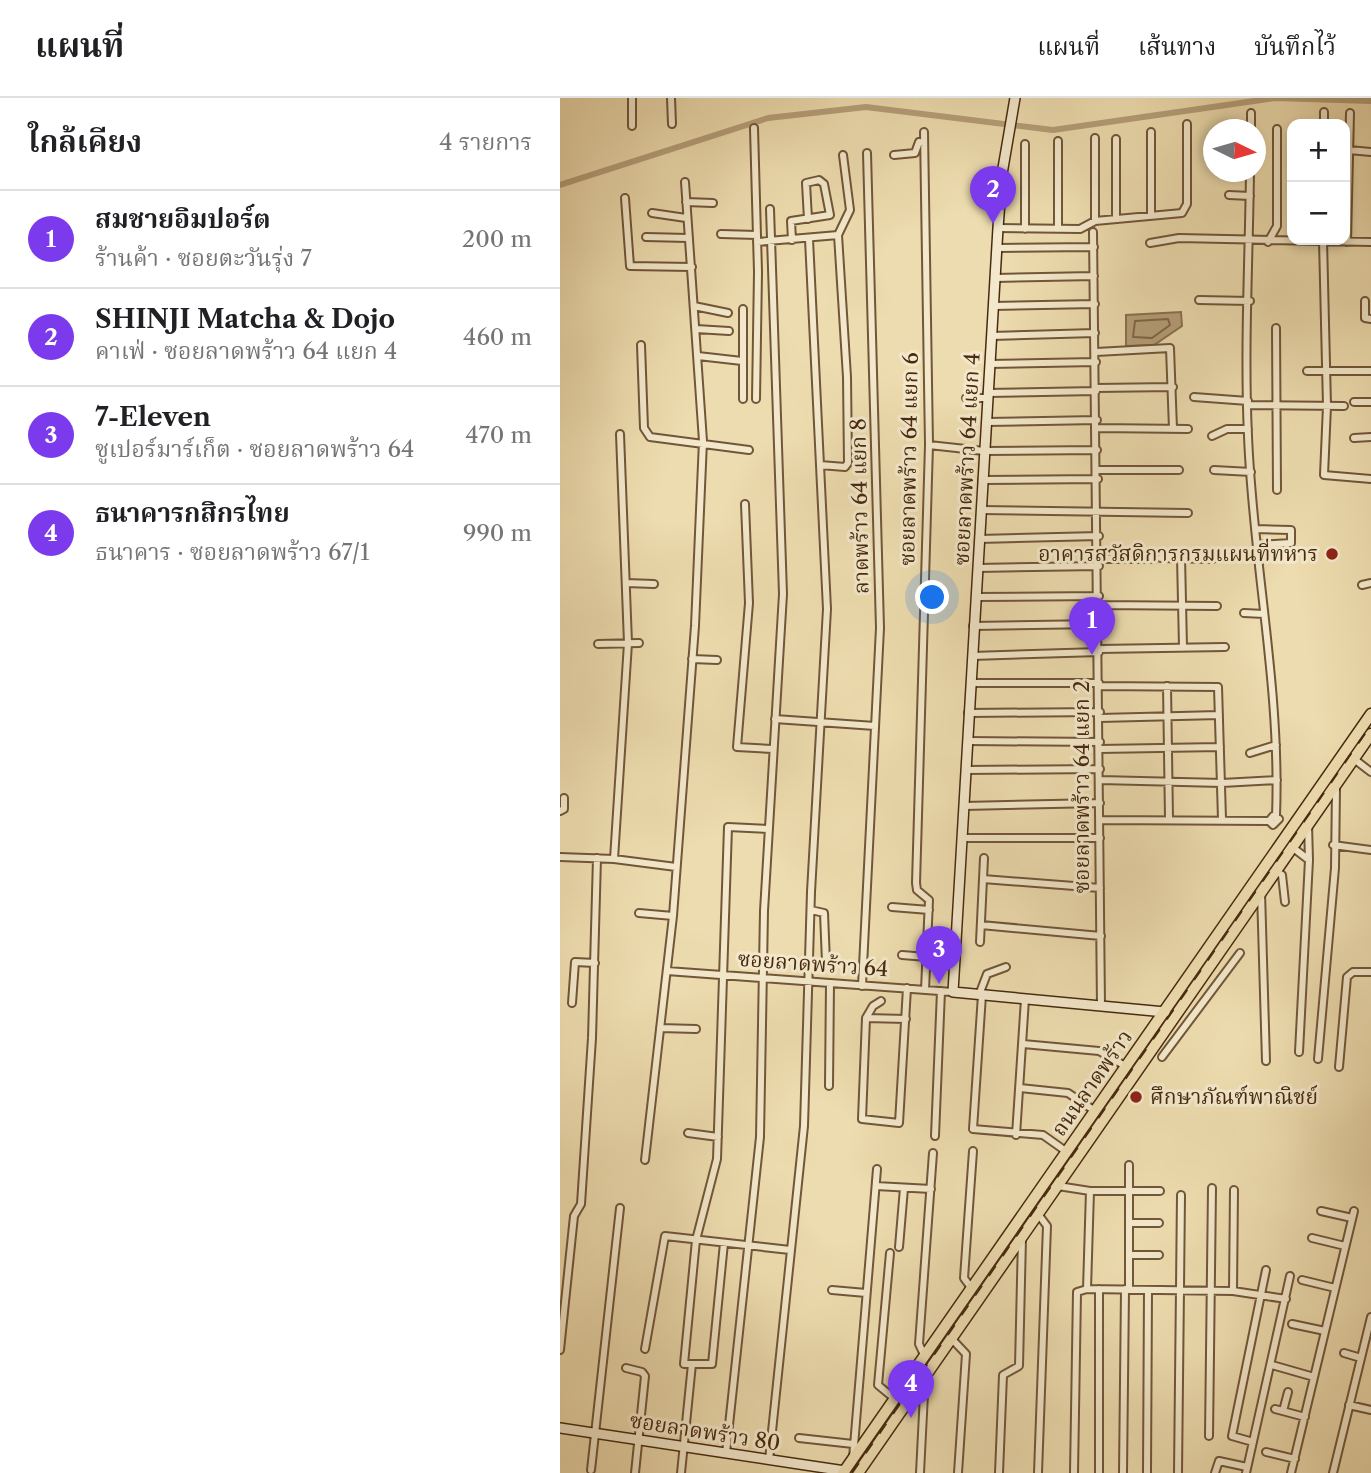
<!DOCTYPE html>
<html lang="th">
<meta charset="utf-8">
<style>
body{margin:0;font-family:"Libre Caslon Text","Noto Serif Thai",serif;background:#f6f6f6;color:#202124}
.controls{position:absolute;right:21px;top:21px;display:grid;overflow:hidden;border-radius:14px;box-shadow:0 4px 10px #0003}
.controls button{width:63px;height:63px;display:grid;place-items:center;padding:0;border:0;border-bottom:2px solid #e0e0e0;background:#fff;color:#202124;font:35px sans-serif}
.compass{position:absolute;left:643px;top:21px;width:63px;height:63px;border-radius:50%;background:#fff;box-shadow:0 4px 10px #0003;rotate:95deg}
.you{position:absolute;left:373px;top:500px;width:24px;height:24px;margin:-18px;border:5px solid #fff;border-radius:50%;background:#1a73e8;box-shadow:0 0 0 10px #1a73e833}
.badge{display:grid;place-items:center;width:46px;height:46px;border-radius:50%;background:#7c3aed;color:#fff;font-size:23px;font-weight:700}
.pin{position:absolute;translate:-50% -58px;filter:drop-shadow(0 2px 4px #0008)}
.pin::after{content:'';position:absolute;top:37px;width:24px;height:21px;background:inherit;clip-path:polygon(0 0,100% 0,50% 100%)}
.list{margin:0;padding:0;list-style:none}
h2{display:flex;justify-content:space-between;align-items:center;height:91px;margin:0;padding:0 28px;font-size:30px}
h2 small{font-size:23px;font-weight:400;color:#757577}
.list li{display:grid;grid-template-columns:46px 1fr auto;gap:21px;align-items:center;box-sizing:border-box;height:98px;padding:0 28px;border-top:2px solid #e0e0e0}
.list b{display:block;font-size:26px;white-space:nowrap}
.list p{margin:0;font-size:23px;white-space:nowrap;color:#757577}
.list em{font-size:23px;font-style:normal;color:#757577}
.map{position:relative;flex:none;width:811px;height:1375px;overflow:hidden}
header{display:flex;align-items:center;gap:42px;box-sizing:border-box;height:98px;padding:0 35px;background:#fff;border-bottom:2px solid #e0e0e0}
header strong{font-size:33px}
nav{display:flex;gap:38px;margin-inline-start:auto;font-size:24px}
main{display:flex}
aside{flex:1;background:#fff}
.map>svg:first-child{display:block}
</style>
<header>
<strong>แผนที่</strong>
<nav><a>แผนที่</a><a>เส้นทาง</a><a>บันทึกไว้</a></nav>
</header>
<main>
<aside>
<h2>ใกล้เคียง<small>4 รายการ</small></h2>
<ul class="list">
<li><span class="badge">1</span><div><b>สมชายอิมปอร์ต</b><p>ร้านค้า · ซอยตะวันรุ่ง 7</p></div><em>200 m</em></li>
<li><span class="badge">2</span><div><b>SHINJI Matcha &amp; Dojo</b><p>คาเฟ่ · ซอยลาดพร้าว 64 แยก 4</p></div><em>460 m</em></li>
<li><span class="badge">3</span><div><b>7-Eleven</b><p>ซูเปอร์มาร์เก็ต · ซอยลาดพร้าว 64</p></div><em>470 m</em></li>
<li><span class="badge">4</span><div><b>ธนาคารกสิกรไทย</b><p>ธนาคาร · ซอยลาดพร้าว 67/1</p></div><em>990 m</em></li>
</ul>
</aside>
<div class="map">
<svg width="811" height="1375" viewBox="0 0 811 1375">
<rect width="100%" height="100%" fill="#eddcaf"/>
<filter id="stains"><feTurbulence type="fractalNoise" baseFrequency=".00286" numOctaves="4"/><feColorMatrix values="0 0 0 0 .2 0 0 0 0 .09 0 0 0 0 .02 0 0 0 .5 -.17"/></filter>
<radialGradient id="worn" r=".72"><stop offset=".6" stop-color="#630" stop-opacity="0"/><stop offset="1" stop-color="#630" stop-opacity=".3"/></radialGradient>
<path fill="#b59f79" stroke="#89704f" stroke-width="2" d="M621 214 622 228 594 247 566 248V217Z"/>
<g fill="none" stroke-linecap="round" stroke-linejoin="round">
<path stroke="#7e6444" stroke-width="2" d="M608 221 610 227 592 240 573 239 575 223Z"/>
<path stroke="#b59f79" stroke-width="6" d="M0 87 208 20 306 9 493 32 715 0 811 3"/>
<defs>
<path id="street" d="M111 0 112 26
M764 26V14
M72 28V0
M194 30 198 174 196 301
M691 32V15
M364 34 369 347 356 785 357 792 369 802 365 892
M591 34V117
M535 40V123
M556 41V121
M498 43V130
M789 52 811 54
M334 57 355 55 359 44 364 45
M690 74C689 161 684 251 688 338 693 466 721 590 716 718
M669 97 690 98
M65 100 70 168 132 169
M126 104 153 105
M92 115 126 120
M438 130 520 131 535 123 622 115 627 106V26
M465 131V46
M533 134 541 908
M161 136 197 137
M86 139 128 140
M232 142 231 123 270 117 264 86 259 82 246 85 248 121
M763 142 767 308 764 377 811 381
M197 144 278 137
M708 144 717 128V31
M787 144 790 15
M590 145 619 140 811 144
M437 150 534 149
M435 180 534 178
M639 202 690 203
M805 203V220L811 221
M134 208 168 215
M433 208 535 206
M716 230 717 392
M136 231 169 233
M431 238 535 235
M81 247 84 330 90 339 189 352
M536 254 610 250 613 331
M138 258 182 263
M429 266 536 264
M747 273H811
M536 290 613 289
M427 295 536 293
M634 299 688 303
M406 300H427
M183 301V211
M794 304H811
M688 307 784 308
M426 324 537 322
M537 330 628 331
M652 338 667 331H688
M794 340 811 339
M369 347 424 353 537 352
M260 367 285 369 288 365 287 279 278 137 290 112 283 57
M538 372H619
M654 372 691 374
M422 382 538 381
M185 406 189 505 177 649 213 651
M421 412 628 415
M697 431 731 432V445L698 447
M419 441 539 438
M621 459 623 549
M601 460 653 461
M539 461H594
M418 470 539 468
M66 485 94 486
M802 487 811 485
M416 499 539 498
M539 507 657 508
M684 515 704 516
M413 528 539 526
M38 546 79 545
M539 551 665 549
M412 558 539 554
M132 561 157 562
M411 585H539
M539 588 658 589 662 721
M607 588 609 721
M408 615 540 614
M540 620 659 617
M215 621 315 628
M408 643 540 644
M540 651 660 649
M690 655 716 647
M794 661 811 674
M406 672 540 671
M540 682 662 685 717 682
M404 708 540 705
M0 713 4 711V700
M540 722 709 723 713 727 719 721 713 718 709 723
M748 726 749 762
M403 740H540
M773 747 811 752
M732 749 749 762 739 954
M0 759 54 761 116 769
M54 761 68 545 60 336
M716 773 722 777 725 804
M423 781 540 790
M701 794 706 963
M332 809 369 812
M79 815 113 818
M421 827 541 838
M420 844 424 760
M342 857 367 859
M251 867H263L266 864 264 815 251 812
M107 873 393 894
M302 888 320 530 307 55
M419 897 427 876 446 869
M422 897 413 1031 483 1037 507 1054
M321 903 313 908 306 920 302 1021 339 1025 347 890
M12 905 15 864 35 865
M306 920 346 921
M100 930 136 931
M463 946 539 953 567 969
M602 959 680 855
M758 961 775 770 776 689
M779 969 787 879 793 874H811
M269 988 270 885
M460 990 508 995 535 1013
M128 1035 158 1039
M456 1037 465 901
M375 1038 381 893
M85 1062 113 818 135 528 143 343 125 84
M316 1088 371 1091
M498 1088 530 1093 527 1191 673 1193 726 1201
M530 1093H600
M761 1113 792 1120
M478 1116 487 1128 478 1375
M569 1125H599
M752 1140 785 1148
M164 1145 152 1266H124L136 1142 157 1061 168 729 208 731
M339 1149 344 1090
M330 1155 318 1287 335 1301
M569 1157H599
M742 1182 775 1190
M412 1191 404 1180 413 1053
M569 1191V1067
M272 1192 306 1195
M673 1193 674 1092
M732 1226 765 1233
M391 1240 406 1256 398 1375
M85 1251 105 1138 230 1152
M0 1252 14 1118 21 1106 32 940 37 760
M784 1255 801 1260
M365 1259 359 1246 373 1055
M712 1267 754 1279
M66 1270 82 1274 85 1278 75 1375
M357 1289 364 1296 360 1375
M789 1307 811 1312
M715 1311 745 1319
M723 1313 728 1294
M649 1338 652 1090
M239 1340 293 1346
M693 1344 672 1338 706 1172
M706 1354 735 1361
M166 1355 200 1039 204 813 223 496 210 111
M293 1360 317 1071
M209 1362 244 1028 251 794 267 511 249 141
M31 1372 60 1110
M121 1375 132 1266
M439 1375 443 1277 459 1268 462 1140
M514 1375 517 1194 527 1191
M539 1375V1191
M563 1375 565 1191
M587 1375 588 1192
M618 1375 621 1097
M655 1375 659 1363 687 1369
M686 1375 730 1178
M731 1375 794 1113
M773 1375 811 1219"/>
<path id="secondary" d="M455 0 442 76 438 130 393 894 605 914
M0 1330 285 1373"/>
<path id="primary" d="M283 1375 811 616
M298 1375 811 636"/>
</defs>
<use href="#street" stroke="#715638" stroke-width="10"/>
<use href="#secondary" stroke="#482a10" stroke-width="12"/>
<use href="#primary" stroke="#482a10" stroke-width="13"/>
<use href="#street" stroke="#f3e8cb" stroke-width="6"/>
<use href="#secondary" stroke="#f3e8cb" stroke-width="9"/>
<use href="#primary" stroke="#eddcaf" stroke-width="10"/>
<path stroke="#482a10" stroke-width="2" stroke-dasharray="12 12" stroke-linecap="butt" d="M292 1375 811 627"/>
</g>
<g fill="#8f2418" stroke="#f3e8cb" stroke-width="2.5">
<circle cx="772" cy="456" r="7"/>
<circle cx="576" cy="999" r="7"/>
</g>
<g text-anchor="middle" stroke-width="6" stroke-linejoin="round" paint-order="stroke">
<g font-size="21" fill="#482a10" stroke="#f3e8cb">
<text transform="translate(349 361) rotate(-89)" y="7">ซอยลาดพร้าว 64 แยก 6</text>
<text transform="translate(407 361) rotate(-87)" y="7">ซอยลาดพร้าว 64 แยก 4</text>
<text transform="translate(300 408) rotate(-91)" y="7">ลาดพร้าว 64 แยก 8</text>
<text transform="translate(522 689) rotate(-90)" y="7">ซอยลาดพร้าว 64 แยก 2</text>
<text transform="translate(253 866) rotate(4)" y="7">ซอยลาดพร้าว 64</text>
<text transform="translate(532 985) rotate(-55)" y="7">ถนนลาดพร้าว</text>
<text transform="translate(145 1334) rotate(9)" y="7">ซอยลาดพร้าว 80</text>
</g>
<g font-size="21" fill="#482a10" stroke="#f3e8cb" text-anchor="end">
<text x="758" y="463">อาคารสวัสดิการกรมแผนที่ทหาร</text>
<text x="590" y="1006" text-anchor="start">ศึกษาภัณฑ์พาณิชย์</text>
</g>
</g>
<rect width="100%" height="100%" filter="url(#stains)"/>
<rect width="100%" height="100%" fill="url(#worn)"/>
</svg>
<div class="controls">
<button>+</button>
<button>−</button>
</div>
<svg class="compass" viewBox="-18 -18 36 36"><path d="M0-13l5 13h-10z" fill="#e53935"/><path d="M0 13l5-13h-10z" fill="#757577"/></svg>
<div class="you"></div>
<div class="pin badge" style="left:532px;top:557px">1</div>
<div class="pin badge" style="left:433px;top:126px">2</div>
<div class="pin badge" style="left:379px;top:886px">3</div>
<div class="pin badge" style="left:351px;top:1320px">4</div>
</div>
</main>
